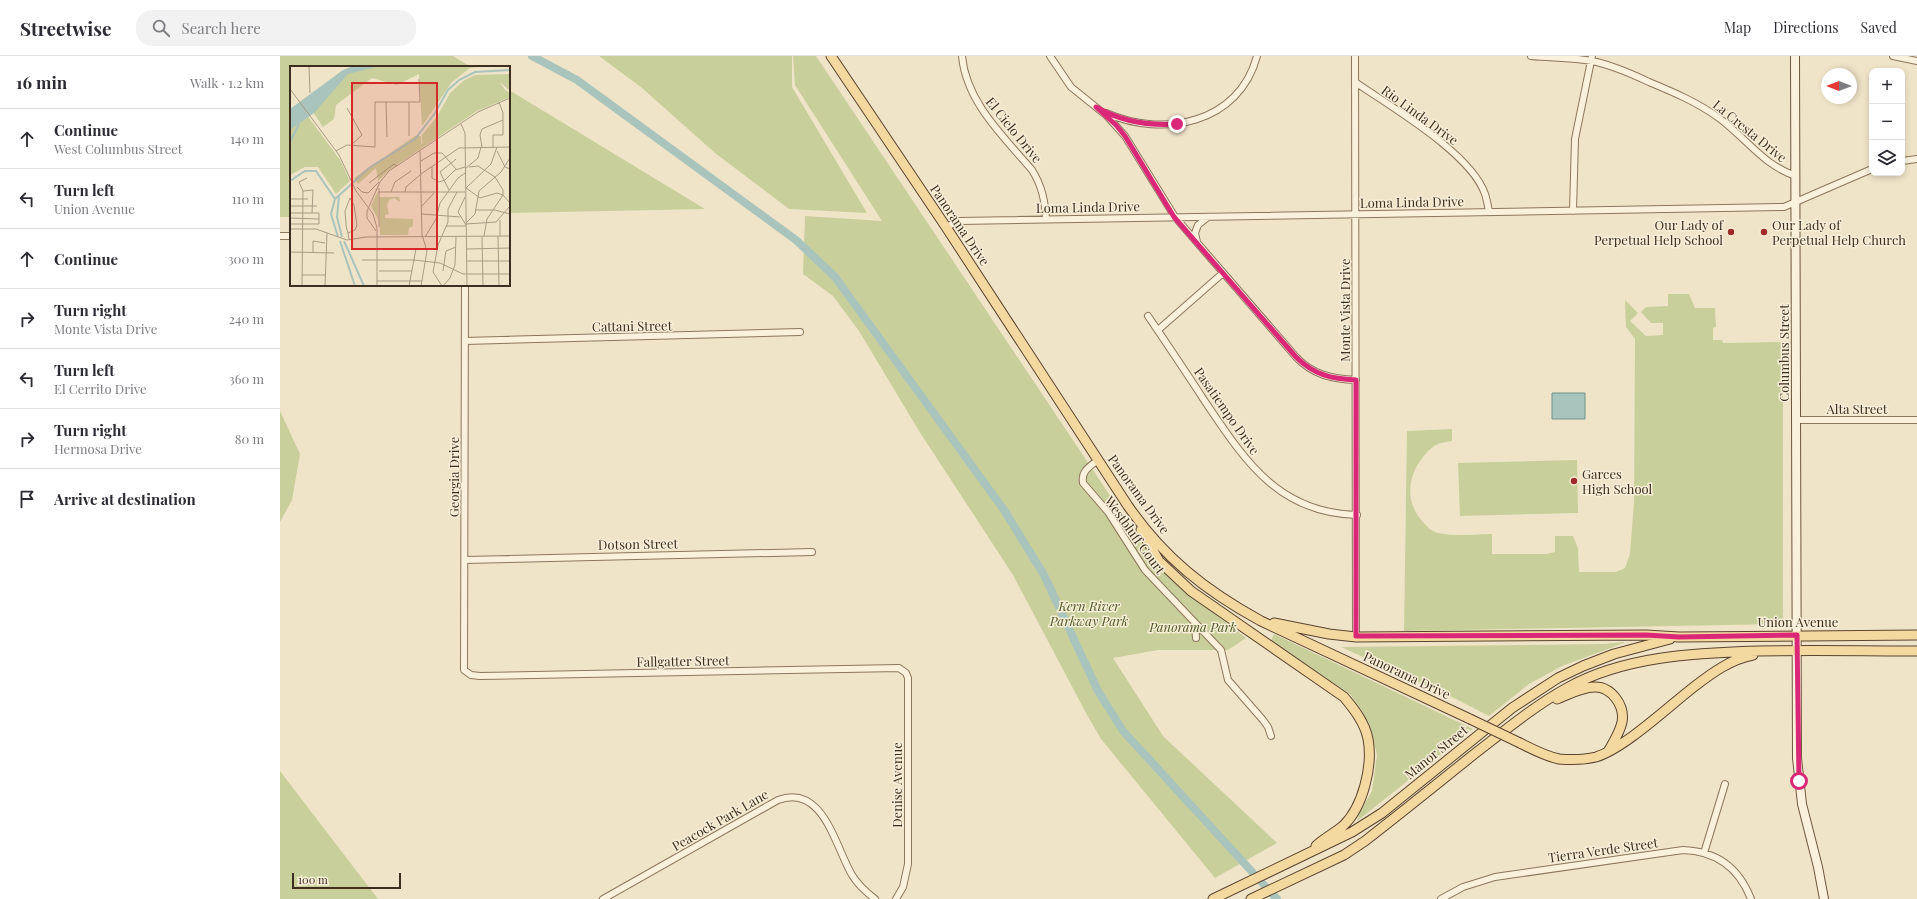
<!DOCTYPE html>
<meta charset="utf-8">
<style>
body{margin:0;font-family:"Playfair Display",serif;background:#f2f2f3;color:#2b2b33}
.controls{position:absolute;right:12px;top:12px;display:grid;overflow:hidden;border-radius:8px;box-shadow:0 2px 6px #0003}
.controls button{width:36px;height:36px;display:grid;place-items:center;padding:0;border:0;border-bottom:1px solid #e1e1e2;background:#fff;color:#2b2b33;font:20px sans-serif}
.compass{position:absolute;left:1541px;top:12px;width:36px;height:36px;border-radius:50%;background:#fff;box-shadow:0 2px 6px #0003;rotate:270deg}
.scale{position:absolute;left:12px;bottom:10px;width:109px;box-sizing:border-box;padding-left:4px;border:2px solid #3d2e20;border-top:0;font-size:11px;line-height:14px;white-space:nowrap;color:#3d2e20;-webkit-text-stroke:3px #f7eed8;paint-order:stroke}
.stop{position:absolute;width:12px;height:12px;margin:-9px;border:3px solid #db2777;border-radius:50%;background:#fff}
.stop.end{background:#db2777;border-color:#fff;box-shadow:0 1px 4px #0008}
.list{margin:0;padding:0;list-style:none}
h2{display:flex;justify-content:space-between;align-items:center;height:52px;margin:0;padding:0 16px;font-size:17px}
h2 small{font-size:13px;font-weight:400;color:#7c7c81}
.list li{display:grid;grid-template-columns:26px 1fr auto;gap:12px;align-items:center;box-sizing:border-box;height:60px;padding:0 16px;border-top:1px solid #e1e1e2}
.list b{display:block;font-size:15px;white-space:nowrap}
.list p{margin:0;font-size:13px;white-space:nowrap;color:#7c7c81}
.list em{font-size:13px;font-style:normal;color:#7c7c81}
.icon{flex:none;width:22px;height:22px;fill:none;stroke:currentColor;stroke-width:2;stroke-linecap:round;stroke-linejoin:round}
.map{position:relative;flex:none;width:1637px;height:843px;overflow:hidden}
header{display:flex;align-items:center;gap:24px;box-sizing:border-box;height:56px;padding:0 20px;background:#fff;border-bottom:1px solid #e1e1e2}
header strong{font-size:19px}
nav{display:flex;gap:22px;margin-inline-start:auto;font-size:14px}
.search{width:280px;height:36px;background:#f2f2f3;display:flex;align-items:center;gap:10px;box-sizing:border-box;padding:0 14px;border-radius:16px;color:#7c7c81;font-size:15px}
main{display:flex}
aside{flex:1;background:#fff}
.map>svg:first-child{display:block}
</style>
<header>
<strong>Streetwise</strong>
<div class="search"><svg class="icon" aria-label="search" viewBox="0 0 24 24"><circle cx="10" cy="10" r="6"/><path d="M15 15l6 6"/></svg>Search here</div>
<nav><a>Map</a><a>Directions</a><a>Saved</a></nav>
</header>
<main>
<aside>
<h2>16 min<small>Walk · 1.2 km</small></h2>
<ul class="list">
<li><svg class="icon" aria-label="ahead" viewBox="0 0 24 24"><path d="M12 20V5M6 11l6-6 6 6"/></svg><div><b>Continue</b><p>West Columbus Street</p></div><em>140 m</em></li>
<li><svg class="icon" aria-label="left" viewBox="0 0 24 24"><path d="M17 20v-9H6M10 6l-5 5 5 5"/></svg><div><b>Turn left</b><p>Union Avenue</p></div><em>110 m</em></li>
<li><svg class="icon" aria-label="ahead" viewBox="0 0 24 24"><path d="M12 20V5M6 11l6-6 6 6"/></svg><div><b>Continue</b></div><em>300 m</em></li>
<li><svg class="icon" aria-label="right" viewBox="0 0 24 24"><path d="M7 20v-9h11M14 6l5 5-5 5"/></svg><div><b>Turn right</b><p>Monte Vista Drive</p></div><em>240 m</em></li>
<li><svg class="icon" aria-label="left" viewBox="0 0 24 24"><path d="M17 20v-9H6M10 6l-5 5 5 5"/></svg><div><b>Turn left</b><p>El Cerrito Drive</p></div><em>360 m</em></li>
<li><svg class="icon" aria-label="right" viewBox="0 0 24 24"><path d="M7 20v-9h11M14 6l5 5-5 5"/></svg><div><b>Turn right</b><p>Hermosa Drive</p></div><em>80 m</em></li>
<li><svg class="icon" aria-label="arrive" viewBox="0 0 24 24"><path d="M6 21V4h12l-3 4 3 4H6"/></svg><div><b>Arrive at destination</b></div></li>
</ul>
</aside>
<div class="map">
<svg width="1637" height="843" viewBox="0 0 1637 843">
<rect width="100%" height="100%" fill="#f0e4c8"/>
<path fill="#c9cf9b" d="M0 0H173L191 11H11V161H0Z
M319 0H512V31L587 157 509 153 435 97 362 32Z
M513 0H536L855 477 878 510 896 528 966 582 948 594H878L833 602 883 680 997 787 935 822 821 683 806 657 733 519 639 375 579 275 553 240 523 218 525 160 602 165 515 29Z
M229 34 425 153 229 157Z
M1388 238H1409L1415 252H1435L1436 271 1433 272V284H1442L1443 287 1503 286V564L1499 568 1124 575 1127 375 1172 373V385C1166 386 1159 387 1154 390 1130 409 1121 441 1142 465 1145 468 1148 472 1151 474 1163 482 1196 478 1212 478V498H1267L1275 496V480H1293L1298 492 1299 516H1336L1345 512 1350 498 1354 446 1355 283 1346 271 1345 244 1358 257 1350 265 1366 280 1383 279V267H1371L1361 256 1366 251 1388 250Z
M0 355 20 398 12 444 0 466Z
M1297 404 1298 457 1180 460 1178 407Z
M994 578 1193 673 1077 765 1079 757 1092 735 1097 699 1090 670 1070 638 991 585Z
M1344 586V587L1282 610 1249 628 1209 660 1172 641 1061 591 1324 588Z
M0 715 98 843H0Z"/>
<path fill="#a9c4bc" stroke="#6f938a" d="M1272 337H1305V363H1272Z"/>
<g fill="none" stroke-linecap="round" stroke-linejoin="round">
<path stroke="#a9c4bc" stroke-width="8" d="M252 0 297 24 516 184 555 221 724 454 764 519 818 635 843 675 997 843"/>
<defs>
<path id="street" d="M682 0C686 46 724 81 752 114 762 130 765 145 766 163
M770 0 791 31 827 60 845 80 895 161 1016 301C1033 319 1052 323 1076 324
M1075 0 1076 581
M1251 0C1271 2 1292 1 1312 5 1332 9 1350 17 1369 26 1393 36 1417 46 1439 62 1465 81 1484 110 1516 120
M1613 0 1637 5
M1075 26C1111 51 1191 97 1205 138 1207 144 1208 150 1209 156
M826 57C883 82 959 68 977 0
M1622 105 1637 103
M1293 155 1295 83 1312 0
M666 171 679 165 1504 151 1592 113
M0 180H11
M917 186 915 177 918 169 928 161
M185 229 184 614 191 619 200 620 619 612 626 617 628 622V808L623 831 616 843
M868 260C887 288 906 316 924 344 964 403 997 457 1077 459
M878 274 943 217
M185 285 520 276
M1517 364H1637
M818 404C809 411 801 415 803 427L828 456 865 514 941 594 948 624 983 664 988 671 991 680
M185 504 532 496
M915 568 916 582
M1424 797 1445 728
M323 843 498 744C543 727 555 790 572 819 578 829 586 836 595 843
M1161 843 1183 831 1215 821 1403 794C1436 795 1459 812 1471 843"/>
<path id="secondary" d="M1515 0 1517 702 1522 748 1538 811 1544 843"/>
<path id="primary" d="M551 0 666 171 848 450C884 502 926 535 981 565L1190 663
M861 474 879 505 911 535 1064 641C1074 653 1085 667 1088 683 1093 710 1083 751 1063 770 1055 777 1044 782 1036 790
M994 567 1049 578 1076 581 1366 579 1399 581 1637 579
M1277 643C1289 638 1302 631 1315 631 1332 631 1345 650 1342 666 1340 676 1334 685 1329 694
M1240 687C1252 693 1265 700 1279 703 1291 704 1304 704 1316 701 1345 692 1389 650 1415 630 1432 617 1451 603 1473 599
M933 843 1072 776 1102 757 1232 652 1278 622 1303 610 1334 598 1390 583
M971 843 1064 799 1085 785C1121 757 1157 728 1193 699 1223 676 1254 650 1287 632 1344 600 1415 597 1478 595 1531 594 1584 595 1637 595"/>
</defs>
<use href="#street" stroke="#8d765c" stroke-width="8"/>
<use href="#secondary" stroke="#6f573f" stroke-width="10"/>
<use href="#primary" stroke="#5b4430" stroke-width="11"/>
<use href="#street" stroke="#faf1dc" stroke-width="6"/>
<use href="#secondary" stroke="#faf1dc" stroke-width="8"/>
<use href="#primary" stroke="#f3d9a0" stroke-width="9"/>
<defs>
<path id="primary-bridge" d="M1190 663 1240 687"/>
</defs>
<use href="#primary-bridge" stroke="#5b4430" stroke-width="11" stroke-linecap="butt"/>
<use href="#primary-bridge" stroke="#f3d9a0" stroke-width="9"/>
</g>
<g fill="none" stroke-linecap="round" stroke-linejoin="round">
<path stroke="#db2777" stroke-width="5" d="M897 68C868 70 842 66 816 51L836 69 845 80 894 161 1016 301C1034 319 1052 323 1076 324V580L1366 579 1399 581 1517 579 1519 725"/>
</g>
<g fill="#9e2a2b" stroke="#f7eed8" stroke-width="1.5">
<circle cx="1451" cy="176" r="4"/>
<circle cx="1484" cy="176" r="4"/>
<circle cx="1294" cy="425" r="4"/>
</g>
<g text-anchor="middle" stroke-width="3" stroke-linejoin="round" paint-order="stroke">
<g font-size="13" fill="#3d2e20" stroke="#f7eed8">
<text transform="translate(1140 59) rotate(36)" y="5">Rio Linda Drive</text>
<text transform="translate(734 74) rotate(51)" y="5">El Cielo Drive</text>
<text transform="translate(1470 75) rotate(39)" y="5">La Cresta Drive</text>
<text transform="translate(1132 146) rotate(-1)" y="5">Loma Linda Drive</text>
<text transform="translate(808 151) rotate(-1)" y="5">Loma Linda Drive</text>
<text transform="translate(680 169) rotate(56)" y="5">Panorama Drive</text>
<text transform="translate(1065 254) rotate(-90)" y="5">Monte Vista Drive</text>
<text transform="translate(352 270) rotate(-1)" y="5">Cattani Street</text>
<text transform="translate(1504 297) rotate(-90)" y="5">Columbus Street</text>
<text x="1577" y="358">Alta Street</text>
<text transform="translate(947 355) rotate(55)" y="5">Pasatiempo Drive</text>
<text transform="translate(174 421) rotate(-90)" y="5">Georgia Drive</text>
<text transform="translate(859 438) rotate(54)" y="5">Panorama Drive</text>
<text transform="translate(855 479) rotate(54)" y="5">Westbluff Court</text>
<text transform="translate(358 488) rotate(-1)" y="5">Dotson Street</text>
<text x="1518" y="571">Union Avenue</text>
<text transform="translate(403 605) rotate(-1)" y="5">Fallgatter Street</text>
<text transform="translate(1127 619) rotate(25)" y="5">Panorama Drive</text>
<text transform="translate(1156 696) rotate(-39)" y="5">Manor Street</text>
<text transform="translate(617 729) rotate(-90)" y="5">Denise Avenue</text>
<text transform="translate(440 764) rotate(-30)" y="5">Peacock Park Lane</text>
<text transform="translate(1323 794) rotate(-8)" y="5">Tierra Verde Street</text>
</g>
<g font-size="13" fill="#3d2e20" stroke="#f7eed8" text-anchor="start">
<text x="1443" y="174" text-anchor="end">Our Lady of<tspan x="1443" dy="15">Perpetual Help School</tspan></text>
<text x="1492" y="174">Our Lady of<tspan x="1492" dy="15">Perpetual Help Church</tspan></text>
<text x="1302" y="423">Garces<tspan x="1302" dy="15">High School</tspan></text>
</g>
<g font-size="13" font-style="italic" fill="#4d5a26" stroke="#f7eed8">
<text x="809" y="555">Kern River<tspan x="809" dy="15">Parkway Park</tspan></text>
<text x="913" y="576">Panorama Park</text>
</g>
</g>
<g transform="translate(10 10)">
<rect width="220" height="220" fill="#f0e4c8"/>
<path d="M64 0H196L180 2 162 16 132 60 129 8 107 19 82 12 46 39 44 53 33 61 17 37 40 18 50 6ZM220 8V25L210 16 215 24 220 27V31L187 45 99 104 88 115 86 102 68 118 64 112 125 70H131V78L139 73 132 77V69L148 49 160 27 173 15 185 9ZM11 41 50 94 60 115 46 128 28 101H15L0 109V45ZM88 125V153L81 140ZM89 131H109L110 136 104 132 99 134 97 140 99 148 95 149V152L123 153V160L119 162 118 169H90Z" fill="#c9cf9b"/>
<path d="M63 0H90L58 8 24 47 0 64V43L53 4Z" fill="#a9c4bc"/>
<path fill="none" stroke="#a9c4bc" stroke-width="2" d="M0 76 9 58M0 115 15 105H26L45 133M49 130 47 151 52 171M48 171 41 148 45 133 79 102 125 73 145 47 158 24 169 14 185 6 220 4M50 175 65 220M54 175 74 220"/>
<path fill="none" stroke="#a89b85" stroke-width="1" d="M19 0 20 27M0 23 49 89 66 125 83 148 87 162V220M96 36 97 71M119 36V70M57 42 72 69 61 79M171 58 175 67 177 220M192 81 190 69 192 63 213 54M203 81V69H213V47L209 36M46 85 57 79 85 81V36H130L129 13M130 85 132 169 137 185 131 220M207 85 215 101 220 103M131 95 144 87H152L166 103M142 101V112L149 116 155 114 165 104 175 101M179 101 188 100 205 111 213 124V129L220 137M175 103 188 92 191 81M79 117 104 98 107 100M67 121 72 126 78 127 89 116M176 122 201 98 207 81M176 122 190 132 207 127 213 129M159 124 150 106 166 93M13 125 23 124 22 147M89 126H175M101 126 105 116 121 105M115 126 116 121 131 108 169 82 220 81M175 131 168 146 176 159M0 133H18M0 140H27M132 140 144 127M186 144H205L220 148M0 147H29V158H0M132 148 170 151M0 152 29 153M77 152V145L90 116 99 105 188 46 220 32M77 152 86 165M176 157 185 148 189 125 211 106 220 92M176 158 206 156 220 140M156 160H176M89 161V122M0 163H26L57 174 76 171 220 170M58 167 65 164 67 159 64 139 60 132 55 145 56 157V160L58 167 59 173M194 170 197 153 213 129M208 170 209 220M210 170V154M135 171 146 153 150 137 168 112 175 107M192 171 193 220M89 183H126L119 220M177 183 220 182M0 186 44 187M23 186V175L35 177M72 194H125M124 194 150 197 173 208H220M177 195H220M89 205H122M153 205 156 185 166 181M12 209H35M87 215H132M12 220 13 125 9 116 17 112M35 220 37 167M152 220 143 206 148 179 158 156V143L167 126M153 220 160 212 165 199 166 171"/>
<path fill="#d62828" fill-opacity="0.15" stroke="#d62828" stroke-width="2" d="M62 17H147V183H62Z"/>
<rect width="220" height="220" fill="none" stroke="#3d2e20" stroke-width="2"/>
</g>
</svg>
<div class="controls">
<button>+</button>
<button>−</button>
<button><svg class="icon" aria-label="layers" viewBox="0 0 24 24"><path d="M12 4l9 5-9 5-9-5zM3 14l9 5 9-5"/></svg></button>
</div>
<svg class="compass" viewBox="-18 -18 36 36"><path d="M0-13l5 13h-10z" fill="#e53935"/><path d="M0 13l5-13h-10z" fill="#7c7c81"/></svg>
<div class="scale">100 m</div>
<div class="stop" style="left:1519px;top:725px"></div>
<div class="stop end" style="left:897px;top:68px"></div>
</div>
</main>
